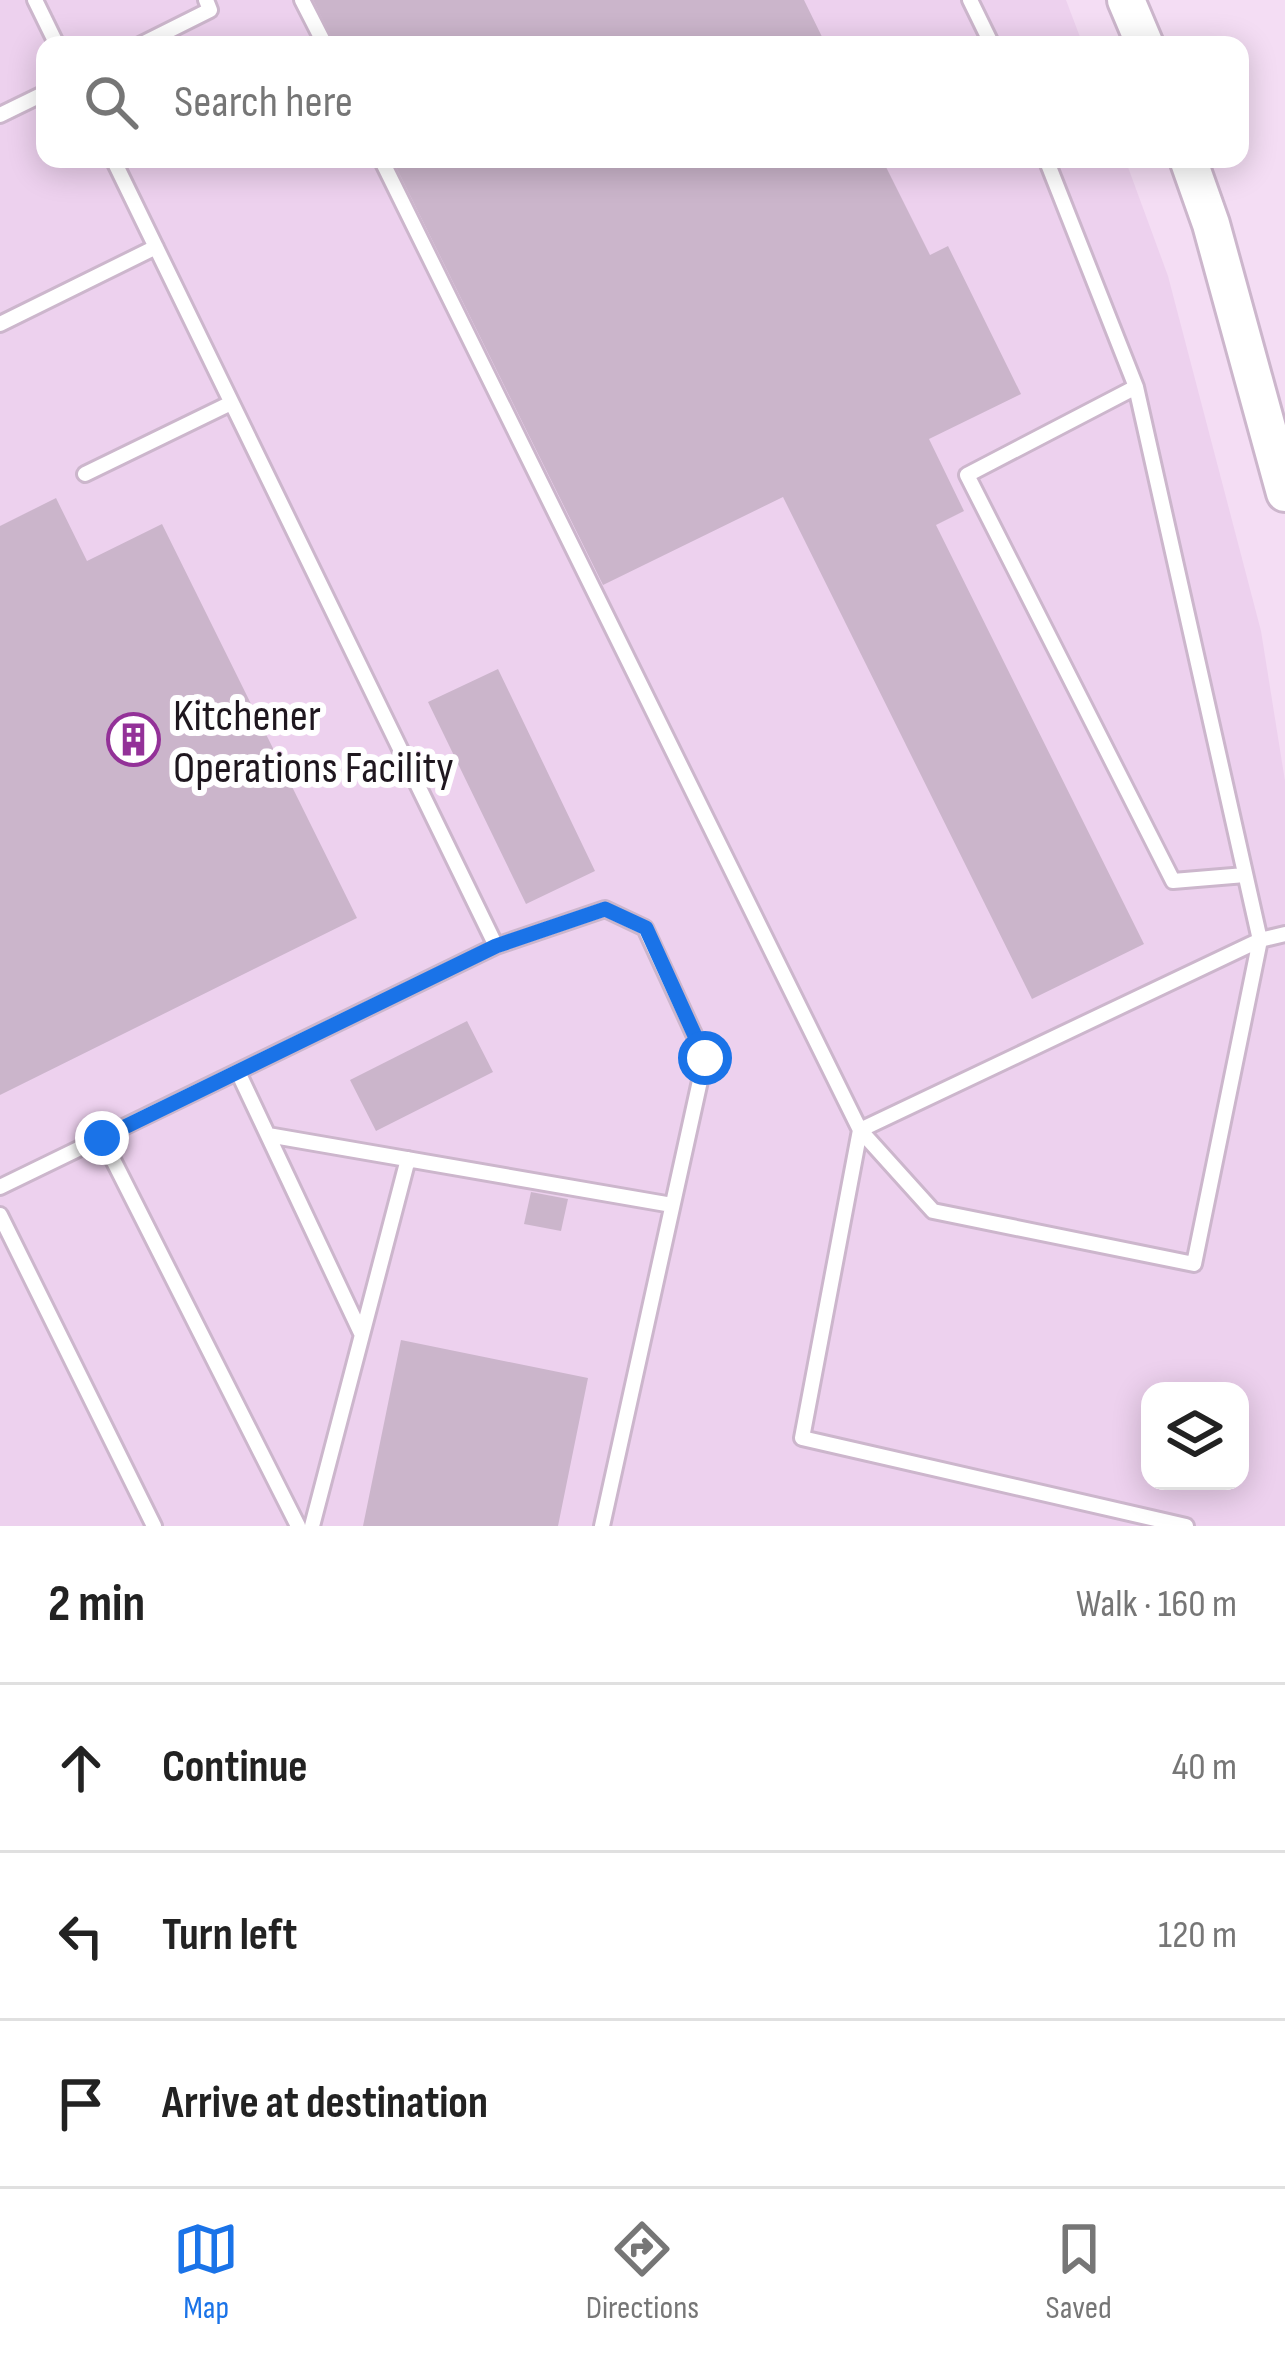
<!DOCTYPE html>
<meta charset="utf-8">
<style>
body{margin:0;font-family:"Sofia Sans Condensed",sans-serif;background:#f6f6f6;color:#222}
.controls{position:absolute;right:36px;bottom:36px;display:grid;overflow:hidden;border-radius:24px;box-shadow:0 6px 30px #0003}
.controls button{width:108px;height:108px;display:grid;place-items:center;padding:0;border:0;border-bottom:3px solid #e0e0e0;background:#fff;color:#222;font:60px sans-serif}
.stop{position:absolute;width:36px;height:36px;margin:-27px;border:9px solid #1a73e8;border-radius:50%;background:#fff}
.stop.end{background:#1a73e8;border-color:#fff;box-shadow:0 3px 12px #0008}
.list{margin:0;padding:0;list-style:none}
h2{display:flex;justify-content:space-between;align-items:center;height:156px;margin:0;padding:0 48px;font-size:51px}
h2 small{font-size:39px;font-weight:400;color:#767676}
.list li{display:grid;grid-template-columns:78px 1fr auto;gap:36px;align-items:center;box-sizing:border-box;height:168px;padding:0 48px;border-top:3px solid #e0e0e0}
.list b{display:block;font-size:45px;white-space:nowrap}
.list em{font-size:39px;font-style:normal;color:#767676}
.icon{flex:none;width:66px;height:66px;fill:none;stroke:currentColor;stroke-width:2;stroke-linecap:round;stroke-linejoin:round}
.map{position:relative;flex:none;width:1285px;height:1526px;overflow:hidden}
.search{position:absolute;background:#fff;box-shadow:0 6px 30px #0003;left:36px;right:36px;top:36px;height:132px;display:flex;align-items:center;gap:30px;box-sizing:border-box;padding:0 42px;border-radius:24px;color:#767676;font-size:45px}
.sheet{height:660px;background:#fff}
nav{display:flex;justify-content:space-around;align-items:center;box-sizing:border-box;height:168px;border-top:3px solid #e0e0e0;background:#fff;font-size:33px;color:#767676}
nav a{display:grid;justify-items:center;gap:6px}
nav .on{color:#1a73e8}
.map>svg:first-child{display:block}
</style>
<div class="map">
<svg width="1285" height="1526" viewBox="0 0 1285 1526">
<rect width="100%" height="100%" fill="#f4ddf4"/>
<path fill="#edd1ee" fill-rule="evenodd" d="M0 0H1066L1083 45H45V159H1125L1168 276 1261 631 1285 781V1526H0ZM1150 1391H1240V1481H1150Z"/>
<path fill="#cbb5cb" d="M313 0H804L826 45H335Z
M392 159H882L930 255 948 246 1021 394 929 439 964 511 936 525 1144 944 1032 999 783 497 603 585Z
M56 498 87 561 162 524 357 918 0 1095V526Z
M498 669 595 871 526 904 428 702Z
M467 1021 493 1072 376 1131 350 1080Z
M531 1192 568 1199 561 1231 524 1224Z
M401 1340 588 1378 558 1526H363Z"/>
<g fill="none" stroke-linecap="round" stroke-linejoin="round">
<defs>
<path id="lane" d="M35 0 57 45
M302 0 325 45
M970 0 992 45
M140 45 210 10 206 0
M0 115 45 93
M113 159 496 946
M381 159 860 1130 933 1211 1194 1264 1260 940 1136 387 1046 159
M0 324 156 247
M1136 387 967 475 1173 881 1245 875
M85 474 231 403
M238 1072 361 1333
M860 1130 802 1438 1186 1526
M860 1130 1260 940 1285 934
M268 1135 672 1205
M102 1138 298 1526
M0 1187 496 946 605 909 645 928 705 1058 602 1526
M0 1215 154 1526
M312 1526 408 1159"/>
<path id="secondary" d="M1126 0 1145 45
M1188 159 1211 224 1285 493"/>
</defs>
<use href="#lane" stroke="#ccb6cc" stroke-width="20"/>
<use href="#secondary" stroke="#ccb6cc" stroke-width="42"/>
<use href="#lane" stroke="#fff" stroke-width="14"/>
<use href="#secondary" stroke="#fff" stroke-width="36"/>
</g>
<g fill="none" stroke-linecap="round" stroke-linejoin="round">
<path stroke="#1a73e8" stroke-width="15" d="M102 1138 496 946 605 909 646 928 705 1058"/>
</g>
<defs>
<symbol id="building-ring" viewBox="-11 -11 22 22"><circle r="9.5" fill="#fff" stroke="#933198" stroke-width="1.5"/><path d="M-4-6H4V6H1V3H-1V6H-4ZM-2.5-4.3h1.7v1.8h-1.7ZM.8-4.3h1.7v1.8H.8ZM-2.5-1h1.7V.8h-1.7ZM.8-1h1.7V.8H.8Z" fill="#933198"/></symbol>
</defs>
<g fill-rule="evenodd">
<use href="#building-ring" x="104" y="710" width="59" height="59"/>
</g>
<g text-anchor="middle" stroke-width="12" stroke-linejoin="round" paint-order="stroke">
<g font-size="45" fill="#1f171f" stroke="#fff" text-anchor="start">
<text x="173" y="730">Kitchener<tspan x="173" dy="52">Operations Facility</tspan></text>
</g>
</g>
</svg>
<div class="controls">
<button><svg class="icon" aria-label="layers" viewBox="0 0 24 24"><path d="M12 4l9 5-9 5-9-5zM3 14l9 5 9-5"/></svg></button>
</div>
<div class="stop" style="left:705px;top:1058px"></div>
<div class="stop end" style="left:102px;top:1138px"></div>
<div class="search"><svg class="icon" aria-label="search" viewBox="0 0 24 24"><circle cx="10" cy="10" r="6"/><path d="M15 15l6 6"/></svg>Search here</div>
</div>
<section class="sheet">
<h2>2 min<small>Walk · 160 m</small></h2>
<ul class="list">
<li><svg class="icon" aria-label="ahead" viewBox="0 0 24 24"><path d="M12 20V5M6 11l6-6 6 6"/></svg><div><b>Continue</b></div><em>40 m</em></li>
<li><svg class="icon" aria-label="left" viewBox="0 0 24 24"><path d="M17 20v-9H6M10 6l-5 5 5 5"/></svg><div><b>Turn left</b></div><em>120 m</em></li>
<li><svg class="icon" aria-label="arrive" viewBox="0 0 24 24"><path d="M6 21V4h12l-3 4 3 4H6"/></svg><div><b>Arrive at destination</b></div></li>
</ul>
</section>
<nav>
<a class="on"><svg class="icon" aria-label="map" viewBox="0 0 24 24"><path d="M3 6l6-2 6 2 6-2v14l-6 2-6-2-6 2zM9 4v14M15 6v14"/></svg>Map</a>
<a><svg class="icon" aria-label="directions" viewBox="0 0 24 24"><path d="M12 3l9 9-9 9-9-9zM9 14v-3h6M13 9l2 2-2 2"/></svg>Directions</a>
<a><svg class="icon" aria-label="saved" viewBox="0 0 24 24"><path d="M7 4h10v16l-5-4-5 4z"/></svg>Saved</a>
</nav>
